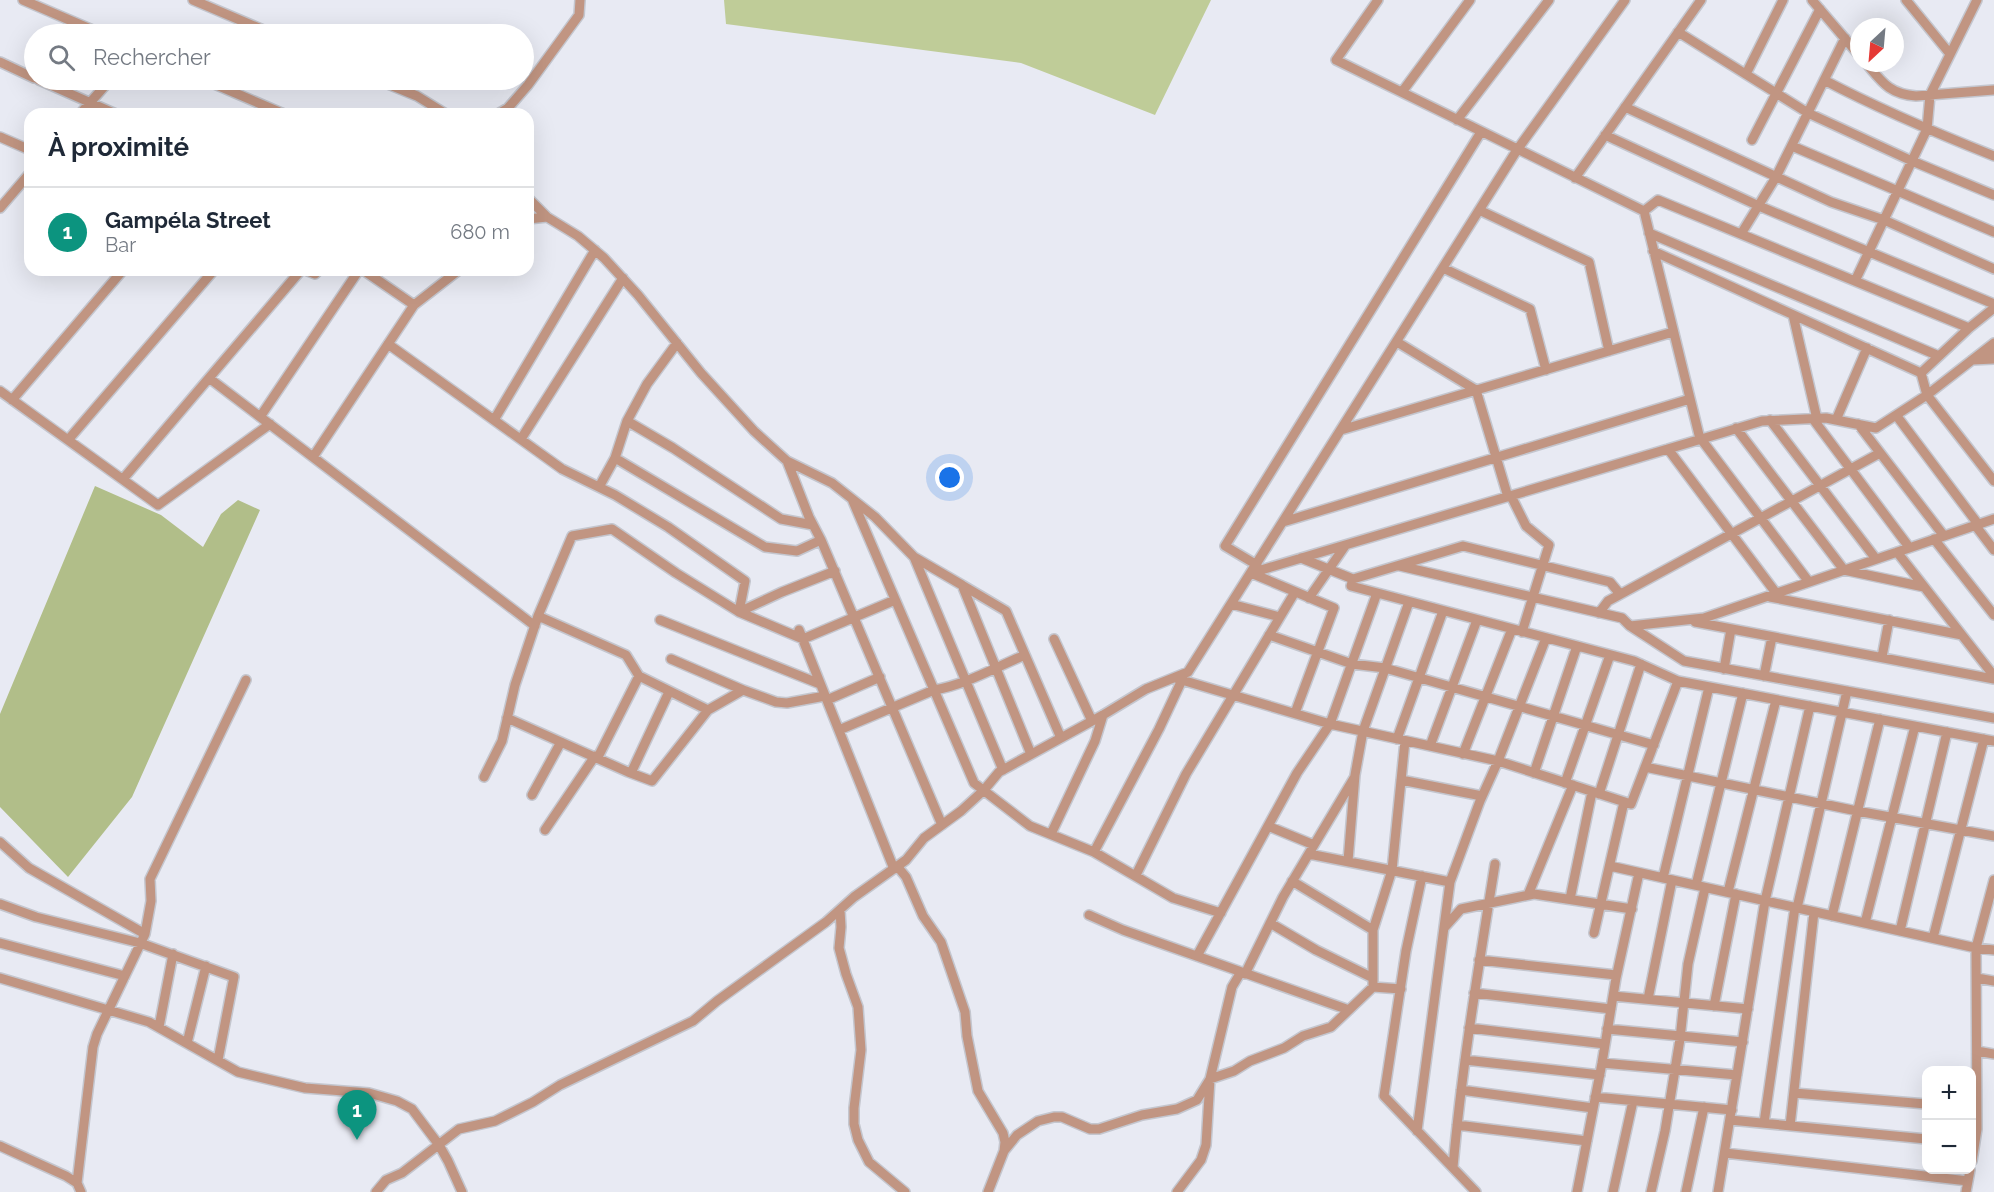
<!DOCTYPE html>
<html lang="fr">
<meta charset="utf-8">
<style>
body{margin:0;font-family:Raleway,sans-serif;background:#f2f2f3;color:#1f2937}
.controls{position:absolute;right:18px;bottom:18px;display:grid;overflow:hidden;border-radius:12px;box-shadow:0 6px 24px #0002}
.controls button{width:54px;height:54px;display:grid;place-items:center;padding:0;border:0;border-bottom:2px solid #e0e1e3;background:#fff;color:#1f2937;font:30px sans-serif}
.compass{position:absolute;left:1850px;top:18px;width:54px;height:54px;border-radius:50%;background:#fff;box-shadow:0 6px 24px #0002;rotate:206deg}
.you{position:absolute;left:950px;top:478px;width:21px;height:21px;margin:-15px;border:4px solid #fff;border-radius:50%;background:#1a73e8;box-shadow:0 0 0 9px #1a73e833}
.badge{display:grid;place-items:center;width:39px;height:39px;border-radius:50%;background:#0c947f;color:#fff;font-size:20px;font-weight:700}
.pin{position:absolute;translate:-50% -50px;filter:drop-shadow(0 2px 3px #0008)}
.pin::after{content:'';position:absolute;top:32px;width:21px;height:18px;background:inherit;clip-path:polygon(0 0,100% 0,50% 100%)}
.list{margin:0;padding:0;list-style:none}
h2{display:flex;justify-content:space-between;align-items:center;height:78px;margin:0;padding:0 24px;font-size:26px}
h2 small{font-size:20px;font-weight:400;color:#747a83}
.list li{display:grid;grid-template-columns:39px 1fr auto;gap:18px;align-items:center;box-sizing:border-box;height:90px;padding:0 24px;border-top:2px solid #e0e1e3}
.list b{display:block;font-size:22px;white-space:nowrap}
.list p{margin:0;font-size:20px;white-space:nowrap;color:#747a83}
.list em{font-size:20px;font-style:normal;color:#747a83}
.icon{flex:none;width:33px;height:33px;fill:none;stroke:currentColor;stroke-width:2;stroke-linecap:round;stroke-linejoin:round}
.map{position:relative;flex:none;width:1994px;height:1192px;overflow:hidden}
.search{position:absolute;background:#fff;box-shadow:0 6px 24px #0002;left:24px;top:24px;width:510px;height:66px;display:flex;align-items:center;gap:15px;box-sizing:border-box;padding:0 21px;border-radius:33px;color:#747a83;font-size:22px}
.panel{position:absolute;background:#fff;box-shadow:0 6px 24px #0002;left:24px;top:108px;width:510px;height:168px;border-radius:18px}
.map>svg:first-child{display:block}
</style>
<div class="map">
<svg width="1994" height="1192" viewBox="0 0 1994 1192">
<rect width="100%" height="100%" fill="#e8eaf3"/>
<path fill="#bfcc98" d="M724 0H1211L1155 115 1021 63 726 24Z"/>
<path fill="#b1be89" d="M95 486 161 515 203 547 221 514 238 500 260 510 132 797 68 877 0 807V714Z"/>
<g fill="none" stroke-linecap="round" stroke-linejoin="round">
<defs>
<path id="minor" d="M23 0 102 34
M193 0 273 34
M1378 0 1336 60 1644 211 1700 439
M1812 0 1859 55
M1906 0 1950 54
M1678 32 1808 113 1912 161 1994 195
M0 62 34 78
M1866 63C1882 82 1889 94 1916 96L1994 90
M1746 74 1783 0
M39 80 116 114
M205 80 284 114
M378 80 417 96 446 114
M1824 80C1879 109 1936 133 1994 156
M1402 92 1470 0
M1625 107 1831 202 1884 220 1994 269
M80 114 110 80
M498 114 508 108 528 85 579 15 580 0
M1457 120 1549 0
M1605 135 1759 206 1994 304
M0 137 30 150
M1752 140 1820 9
M1792 146 1994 232
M1575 178 1701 0
M528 198 547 217 578 236 604 258 638 295 701 373 754 431 787 461 809 517 821 540 942 825
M0 208 30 173
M1479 210 1589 262 1609 351
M1644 211 1658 200 1969 328
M528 219 547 217
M1649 233 1939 356
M1741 234 1776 177 1845 38
M1653 251 1921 373 1927 395 1994 481
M1443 268 1530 309 1546 370
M305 270 315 274 319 270
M363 270 414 305
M1855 281 1927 129 1930 95 1977 0
M1793 315 1817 419
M1397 342 1476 390 1508 497
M388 344 562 469 615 495 668 527 745 581 739 612
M1994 353 1972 360 1994 359
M1921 373 1969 328 1994 308
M209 378 535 626
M0 391 158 505 270 424
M12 400 123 270
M1896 415 1978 524
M260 417 359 270
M1813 419 1909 547
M494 420 595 250
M1770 420 1876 559
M1836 420 1867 348
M627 421 673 448 781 519 813 525
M1858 424 1944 536
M1736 428 1844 570 1924 587
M1341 430 1673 332
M521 439 623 278
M1701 439 1809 582
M68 440 214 270
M1668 449 1776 593
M313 457 414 305 459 270
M615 458 765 547 797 551 821 540
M787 461 832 483 875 517 914 557 1003 770
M123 479 301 270
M599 487 615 458 627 421 647 384 677 343
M1511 496 1526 526 1549 545 1522 632
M852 499 974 783 1030 826 1094 852 1173 898 1221 913
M1283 522 1690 399
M1975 525 1994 550
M1934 539 1994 615
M1897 552 1994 676
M914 557 962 585 1031 754
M1301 558 1353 579
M1257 565 1225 546 1481 132
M1400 566 1622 618 1630 626 1704 618 1994 519
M1251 573 1762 421 1826 418 1876 428 1927 395 1994 343
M1251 573 1334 608 1295 713
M962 585 1006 611 1061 738
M1620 594 1610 582 1463 546 1353 579 1351 586 1634 661 1678 681 1994 741
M1770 597 1962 635
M1309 598 1345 546
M1231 604 1280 617
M739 612 782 592 835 571
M1599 613 1608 601 1880 453
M538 616 626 655 639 676 708 710 743 690 776 702 787 703 825 696
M660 620 820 684
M1695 622 1994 679
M1630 626 1684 661 1994 718
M799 630 894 869
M1269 635 1352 664 1385 668 1654 745
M1054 639 1092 721
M1882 657 1889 620
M671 659 743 690
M1724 669 1731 629
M1764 676 1772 637
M1175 678 1330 724 1498 761 1631 804 1678 681
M827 700 880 677
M507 718 628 772 652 781 708 710
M839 730 934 690C965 685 996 667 1025 655
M1397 739 1443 611
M1430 746 1477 620
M1463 754 1512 629
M598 757 639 676
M1645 767 1857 811 1994 836
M631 773 669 692
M1534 773 1577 646
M484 777 502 741 515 685 538 616 572 536 612 529 676 573 739 612 803 639 895 600
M1401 780 1482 796
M1565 783 1610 655
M1599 794 1641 664
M532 795 561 742
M1268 826 1314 845
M545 830 595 756
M1051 834 1095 741 1103 715
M0 842 29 868 145 934
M1094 852 1159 729 1182 680
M1309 854 1450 882
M1348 861 1355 775 1363 731 1409 602
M897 866 906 877 923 916 941 942 965 1012 967 1036 978 1091 1003 1133 1005 1142 1004 1151
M1610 866 1976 948 1994 950
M1136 875 1186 774 1295 592
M1422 876 1406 951 1384 1096 1476 1192
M1663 878 1709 687
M1292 881 1373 930
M1696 885 1743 693
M1728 892 1776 700
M1528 895 1573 785
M1570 899 1592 792
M0 904 36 917 140 943 234 977 218 1060
M1797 908 1847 691
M840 910 841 927 839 948 846 974 858 1007 861 1050 854 1108V1124L858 1140 869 1162 905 1192
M1089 915 1123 930 1349 1010
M1832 916 1880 719
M1270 923 1316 950 1373 978
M1865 923 1915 726
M1444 928 1461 909 1534 894 1632 909
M1900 931 1947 732
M1594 933 1624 802
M1933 938 1984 739
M0 943 125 976
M1197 956 1297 773 1330 724 1377 593
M1479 960 1616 975
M1245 974 1283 897 1354 778
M0 978 149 1022 238 1072 305 1088 369 1093 397 1101 412 1109 439 1145 448 1161 462 1192
M1977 978 1994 981
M1373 987V930L1392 870 1405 741
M1474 993 1611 1009
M1613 996 1748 1009
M1648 999 1672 880
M1714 1006 1736 894
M159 1027 173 954
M1469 1028 1605 1044
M1607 1029 1743 1042
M187 1043 206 966
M1977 1051 1994 1054
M1465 1060 1600 1075
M1602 1063 1737 1075
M1461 1090 1593 1108
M1794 1093 1926 1104
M1595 1097 1732 1110
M1730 1120 1926 1139
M1764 1123 1795 907
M1457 1125 1587 1141
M1790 1126 1814 912
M1417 1131 1450 882 1480 801 1498 761 1546 638
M0 1146 66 1176 77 1183 81 1192
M1725 1153 1968 1181
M1972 1161 1977 1129 1976 948 1994 880
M1453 1167C1462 1065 1479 965 1495 864
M77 1183 93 1047 97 1034 145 934 151 901 150 879 246 680
M376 1192 386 1180 402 1173 459 1129 495 1121 533 1102 560 1085 693 1021 717 1001 826 922 854 897 906 860 924 838 961 811 984 790 999 772 1103 715 1146 689 1188 672 1517 150 1625 0
M988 1192 1004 1151 1017 1135 1038 1121 1054 1117H1062L1090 1129H1099L1142 1115 1177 1109 1197 1100 1210 1079 1234 1071 1250 1061 1284 1048 1303 1036 1331 1027 1373 987 1401 989
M1177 1192 1201 1160 1206 1145 1210 1079 1232 987 1241 972
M1577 1192 1602 1063 1616 978 1639 873
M1613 1192 1633 1101
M1651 1192 1665 1131 1680 1039 1688 964 1705 888
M1686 1192 1704 1107
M1718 1192 1765 901 1810 706
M1966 1192 1970 1170"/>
</defs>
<use href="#minor" stroke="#c4c6ce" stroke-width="12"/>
<use href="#minor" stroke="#c19582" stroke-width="9"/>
</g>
</svg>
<div class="controls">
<button>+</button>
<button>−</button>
</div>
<svg class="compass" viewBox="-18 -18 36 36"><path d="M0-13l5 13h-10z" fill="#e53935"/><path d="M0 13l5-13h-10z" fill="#747a83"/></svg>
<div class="you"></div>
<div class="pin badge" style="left:357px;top:1140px">1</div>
<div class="search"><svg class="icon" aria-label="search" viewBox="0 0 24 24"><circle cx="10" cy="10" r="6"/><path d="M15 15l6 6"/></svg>Rechercher</div>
<section class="panel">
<h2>À proximité<small></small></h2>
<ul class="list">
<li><span class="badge">1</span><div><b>Gampéla Street</b><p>Bar</p></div><em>680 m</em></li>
</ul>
</section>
</div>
